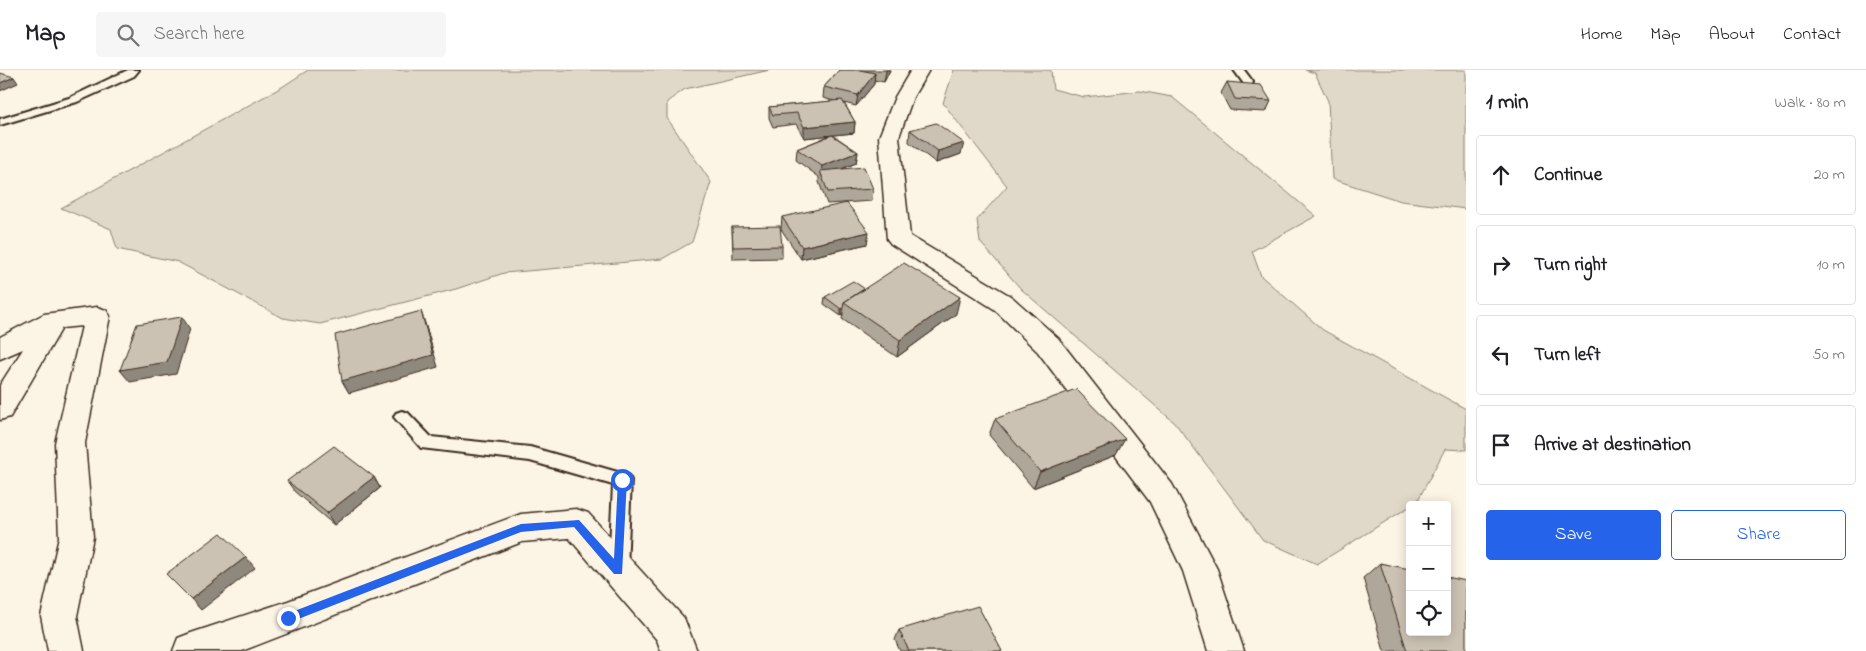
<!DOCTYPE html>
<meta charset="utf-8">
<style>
body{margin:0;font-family:"Indie Flower",sans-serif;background:#f6f6f6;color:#202124}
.controls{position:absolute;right:15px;bottom:15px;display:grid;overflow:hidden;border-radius:5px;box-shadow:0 2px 12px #0003}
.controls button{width:45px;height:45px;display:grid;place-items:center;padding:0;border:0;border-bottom:1px solid #e0e0e0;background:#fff;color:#202124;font:25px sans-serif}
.stop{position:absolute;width:15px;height:15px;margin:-11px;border:4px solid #2563eb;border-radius:50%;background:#fff}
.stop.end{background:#2563eb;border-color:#fff;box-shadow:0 1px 5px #0008}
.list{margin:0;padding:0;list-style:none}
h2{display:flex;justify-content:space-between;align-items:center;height:65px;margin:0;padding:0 20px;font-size:21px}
h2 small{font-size:16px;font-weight:400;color:#757577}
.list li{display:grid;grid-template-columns:32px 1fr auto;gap:15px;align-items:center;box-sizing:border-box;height:80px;margin:0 10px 10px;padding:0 10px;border:1px solid #e0e0e0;border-radius:5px}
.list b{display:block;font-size:19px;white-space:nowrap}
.list em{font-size:16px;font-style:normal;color:#757577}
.actions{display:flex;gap:10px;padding:15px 20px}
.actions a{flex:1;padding:11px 0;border:1px solid #2563eb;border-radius:5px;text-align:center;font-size:18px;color:#2563eb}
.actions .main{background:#2563eb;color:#fff}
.icon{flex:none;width:28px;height:28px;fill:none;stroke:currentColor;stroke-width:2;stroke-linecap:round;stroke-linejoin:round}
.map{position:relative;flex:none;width:1466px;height:581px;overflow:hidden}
header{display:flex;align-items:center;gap:30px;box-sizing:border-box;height:70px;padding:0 25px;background:#fff;border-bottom:1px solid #e0e0e0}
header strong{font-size:24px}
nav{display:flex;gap:28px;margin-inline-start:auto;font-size:18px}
.search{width:350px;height:45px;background:#f6f6f6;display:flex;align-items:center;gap:12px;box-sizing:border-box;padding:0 18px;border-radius:5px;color:#757577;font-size:19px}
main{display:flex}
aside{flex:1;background:#fff}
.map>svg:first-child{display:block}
</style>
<header>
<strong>Map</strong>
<div class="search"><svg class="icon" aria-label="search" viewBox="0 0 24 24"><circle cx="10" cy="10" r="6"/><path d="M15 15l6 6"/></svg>Search here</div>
<nav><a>Home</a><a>Map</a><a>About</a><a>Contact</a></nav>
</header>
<main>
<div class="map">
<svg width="1466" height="581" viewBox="0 0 1466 581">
<rect width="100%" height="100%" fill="#fcf5e5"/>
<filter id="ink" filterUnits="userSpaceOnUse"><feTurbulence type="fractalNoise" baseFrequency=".02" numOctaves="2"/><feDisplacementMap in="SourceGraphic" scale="10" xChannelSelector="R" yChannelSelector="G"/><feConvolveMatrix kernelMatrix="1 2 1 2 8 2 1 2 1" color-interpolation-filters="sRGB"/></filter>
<g filter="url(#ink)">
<path fill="#e0d8c8" stroke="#8e8173" d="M308 0H770L685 19 667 32V48L711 112 692 172 662 189 504 203 456 219 320 254 283 248 178 192 117 179 111 159 61 138 282 17Z
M954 0H1051L1053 19 1084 27 1140 21 1172 27 1316 146 1252 181 1261 206 1323 260 1466 339V380L1445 379 1417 432 1317 494 1263 470 1175 353 1021 219 980 172 977 150 1007 116 943 33Z
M1305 0H1466V139L1401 131 1332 109 1328 31 1315 3Z"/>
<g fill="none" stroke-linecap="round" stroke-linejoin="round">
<defs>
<path id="service" d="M128 0H139L134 6 77 32 0 55V49L69 28Z
M1234 0H1244L1253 12 1252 14H1244Z
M402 341 408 343 431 367 530 377 628 405 631 410 627 497 625 503 618 505 611 503 609 497 613 415 530 391 421 378 394 347 396 343Z"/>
<path id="minor" d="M911 0H929L913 27 899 67 910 166 1012 227 1058 268 1172 414 1217 499 1244 581H1208L1183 501 1150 432 1038 282 994 239 891 174 887 169 879 67 895 27Z
M97 237 106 240 110 246 85 373 93 467 77 546 84 581H48L41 546 59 467 55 373 82 256 62 258 10 347 0 350V315L23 279 0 289V267L44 244Z
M576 439 588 443 684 548 697 581H661L657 570 569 468 522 472 242 581H173L178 568 191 563 288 531 521 444Z"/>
</defs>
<use href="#service" stroke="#3b2a1e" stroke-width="4"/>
<use href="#minor" stroke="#3b2a1e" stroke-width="3"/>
<use href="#service" fill="#fcf5e5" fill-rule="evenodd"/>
<use href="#minor" fill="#fcf5e5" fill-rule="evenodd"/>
</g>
<path fill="#afa79a" stroke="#3b2a1e" d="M839 0H890L884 12 874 10V14L856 36 844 33 855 52 854 63 833 65 858 82 856 93 842 99 873 119 872 131 827 134 819 112V107L796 90 797 79 831 65 804 68 796 54 773 57 769 48V37L834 31 823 28 824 17Z
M1227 12 1271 31 1266 42 1230 40 1221 23Z
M910 60 961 84 936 93 909 72Z
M782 147 867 174 801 189 781 159Z
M732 157 782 176V188L733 189Z
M865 219 956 244 897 287 842 249 843 244 841 246 824 234 825 227Z
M995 349 1116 385 1033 418 989 365Z
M374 407 380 418 334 455 295 422 287 411Z
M1380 493 1466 581H1384L1363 508Z
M899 560 1002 581H900L895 570Z"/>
<path fill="#8f887d" stroke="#3b2a1e" d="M886 0H890L884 12 886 1Z
M875 3 874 14 856 36 858 25Z
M14 7 18 13 0 21V13Z
M855 52 854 63 804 68V57Z
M964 73 961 84 936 93 938 81Z
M858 82 856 93 822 107 821 103 822 96Z
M869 162 867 174 801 189 802 177Z
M960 227 956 244 897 287 900 270Z
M843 238V244L841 246V239Z
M421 241 425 253 438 297 349 323 342 311Z
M182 247 190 259 176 304 130 312 120 300Z
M1125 369 1116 385 1033 418 1040 402Z
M374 407 380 418 334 455 327 443Z
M246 487 255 498 201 540 191 529Z"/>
<path fill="#ccc2b3" stroke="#3b2a1e" d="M839 0H860L875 3 858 25 824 17Z
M0 3 14 7 0 13Z
M1227 12 1261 15 1271 31 1235 29Z
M842 30 855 52 804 57 797 43 773 45 769 37Z
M936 53 964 73 938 81 910 60Z
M832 65 858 82 822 96 797 79Z
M864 97 873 119 828 122 820 101Z
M847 133 869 162 802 177 782 147Z
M780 156 782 176 733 177 732 157Z
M904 193 960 227 900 270 844 232Z
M853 211 865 219 844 232 843 238 841 239 825 227Z
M421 241 433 285 342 311 335 265Z
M182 247 167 292 120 300 137 254Z
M1076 319 1125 369 1040 402 995 349Z
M334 376 374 407 327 443 287 411Z
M221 463 246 487 191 529 166 504Z
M1380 493 1410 499V562H1447V507L1466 511V581H1407Z
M978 536 1002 581H909L899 560Z"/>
</g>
<path fill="#2563eb" d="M622 406 627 410 622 504H614L574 457 521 462 288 553 283 548 284 545 521 454 579 450 614 489 618 410Z"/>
</svg>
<div class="controls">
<button>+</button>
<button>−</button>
<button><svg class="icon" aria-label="locate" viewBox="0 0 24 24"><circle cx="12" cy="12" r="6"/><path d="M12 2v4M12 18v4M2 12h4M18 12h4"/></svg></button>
</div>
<div class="stop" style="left:622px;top:410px"></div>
<div class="stop end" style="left:288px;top:548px"></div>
</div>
<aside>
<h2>1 min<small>Walk · 80 m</small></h2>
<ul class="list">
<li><svg class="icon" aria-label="ahead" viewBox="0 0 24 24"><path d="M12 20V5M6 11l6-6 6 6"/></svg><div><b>Continue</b></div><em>20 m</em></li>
<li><svg class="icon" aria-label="right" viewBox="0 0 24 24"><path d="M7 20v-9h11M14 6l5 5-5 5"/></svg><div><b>Turn right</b></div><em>10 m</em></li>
<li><svg class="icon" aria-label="left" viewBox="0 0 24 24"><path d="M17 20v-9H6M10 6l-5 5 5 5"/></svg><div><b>Turn left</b></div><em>50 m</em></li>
<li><svg class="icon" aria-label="arrive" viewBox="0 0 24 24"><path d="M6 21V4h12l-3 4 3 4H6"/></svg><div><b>Arrive at destination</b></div></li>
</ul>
<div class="actions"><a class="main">Save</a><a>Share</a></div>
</aside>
</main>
